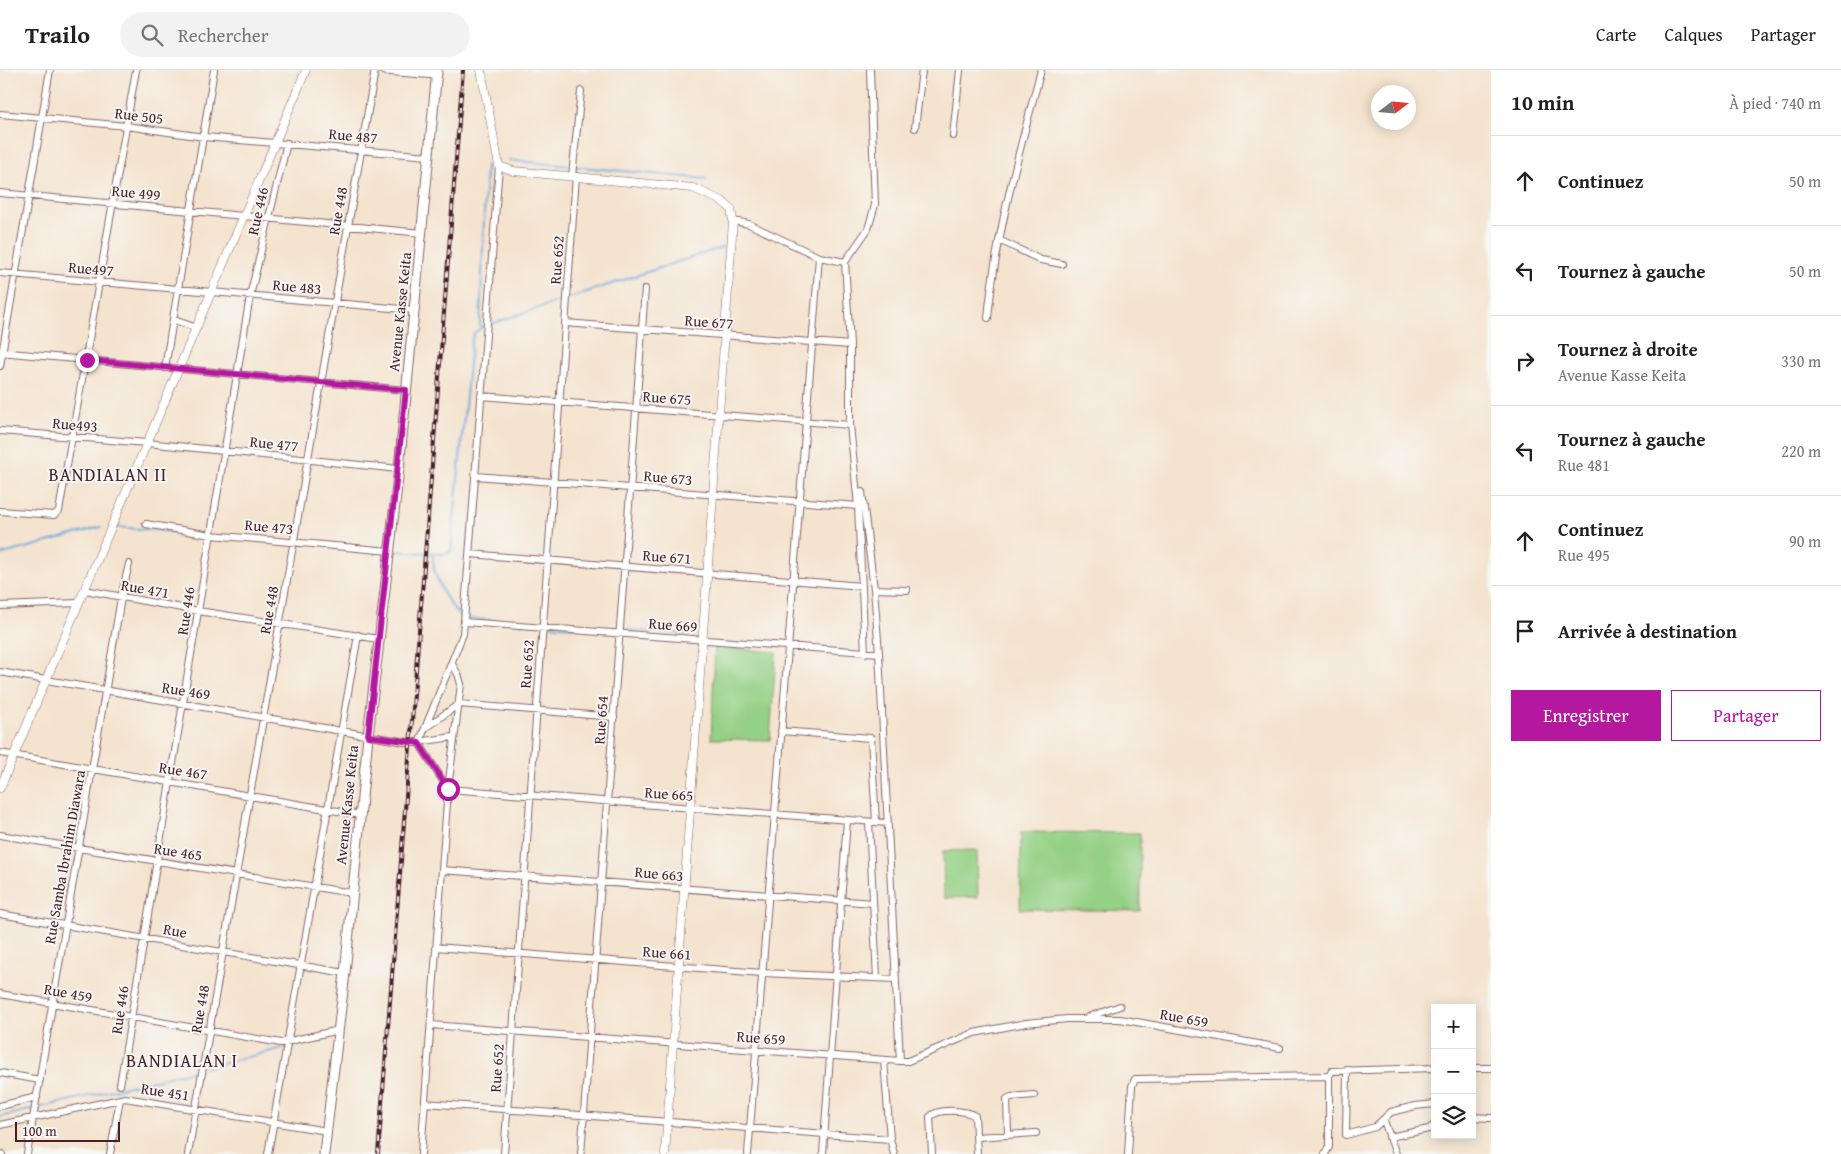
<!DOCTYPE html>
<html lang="fr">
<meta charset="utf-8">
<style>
body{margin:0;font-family:"Gentium Book Plus",serif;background:#f2f2f2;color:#202124}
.controls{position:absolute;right:15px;bottom:15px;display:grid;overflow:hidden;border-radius:0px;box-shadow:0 2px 12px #0003}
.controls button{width:45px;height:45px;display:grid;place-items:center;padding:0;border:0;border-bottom:1px solid #e0e0e0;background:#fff;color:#202124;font:25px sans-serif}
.compass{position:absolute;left:1371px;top:15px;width:45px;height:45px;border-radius:50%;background:#fff;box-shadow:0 2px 12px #0003;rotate:74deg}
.scale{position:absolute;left:15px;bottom:12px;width:105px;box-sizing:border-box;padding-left:5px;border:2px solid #4a1f2b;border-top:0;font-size:14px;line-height:18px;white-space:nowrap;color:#4a1f2b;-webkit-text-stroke:4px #f6f6f2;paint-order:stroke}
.stop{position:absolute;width:15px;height:15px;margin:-11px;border:4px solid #b5179e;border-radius:50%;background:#fff}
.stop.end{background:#b5179e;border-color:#fff;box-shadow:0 1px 5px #0008}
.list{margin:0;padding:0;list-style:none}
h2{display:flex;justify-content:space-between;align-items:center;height:65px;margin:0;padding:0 20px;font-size:21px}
h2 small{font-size:16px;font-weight:400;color:#757577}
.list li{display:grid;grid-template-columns:32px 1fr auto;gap:15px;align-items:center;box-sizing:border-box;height:90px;padding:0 20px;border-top:1px solid #e0e0e0}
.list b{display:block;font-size:19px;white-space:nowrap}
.list p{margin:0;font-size:16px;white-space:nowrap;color:#757577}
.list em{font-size:16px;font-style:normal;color:#757577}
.actions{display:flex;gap:10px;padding:15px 20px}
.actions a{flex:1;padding:11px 0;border:1px solid #b5179e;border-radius:0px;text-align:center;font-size:18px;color:#b5179e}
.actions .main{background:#b5179e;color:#fff}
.icon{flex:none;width:28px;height:28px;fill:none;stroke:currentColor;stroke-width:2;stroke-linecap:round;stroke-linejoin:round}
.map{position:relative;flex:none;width:1491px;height:1084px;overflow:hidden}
header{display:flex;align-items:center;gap:30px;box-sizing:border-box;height:70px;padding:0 25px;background:#fff;border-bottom:1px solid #e0e0e0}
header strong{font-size:24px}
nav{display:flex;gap:28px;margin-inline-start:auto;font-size:18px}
.search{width:350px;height:45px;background:#f2f2f2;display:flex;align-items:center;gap:12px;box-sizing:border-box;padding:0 18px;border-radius:28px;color:#757577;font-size:19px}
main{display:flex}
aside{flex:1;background:#fff}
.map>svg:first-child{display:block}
</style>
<header>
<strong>Trailo</strong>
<div class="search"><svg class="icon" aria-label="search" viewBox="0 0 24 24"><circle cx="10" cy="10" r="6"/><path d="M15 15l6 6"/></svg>Rechercher</div>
<nav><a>Carte</a><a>Calques</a><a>Partager</a></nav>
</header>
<main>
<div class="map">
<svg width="1491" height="1084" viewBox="0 0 1491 1084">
<rect width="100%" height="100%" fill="#f6f6f2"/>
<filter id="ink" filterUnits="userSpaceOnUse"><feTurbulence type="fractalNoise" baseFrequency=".02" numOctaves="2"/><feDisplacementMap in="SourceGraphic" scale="10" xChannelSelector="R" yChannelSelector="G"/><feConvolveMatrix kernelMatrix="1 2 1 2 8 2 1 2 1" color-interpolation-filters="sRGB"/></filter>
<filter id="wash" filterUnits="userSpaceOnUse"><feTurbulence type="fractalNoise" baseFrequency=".0096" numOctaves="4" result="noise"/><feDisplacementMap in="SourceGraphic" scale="20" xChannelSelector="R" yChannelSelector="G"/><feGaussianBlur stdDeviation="1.12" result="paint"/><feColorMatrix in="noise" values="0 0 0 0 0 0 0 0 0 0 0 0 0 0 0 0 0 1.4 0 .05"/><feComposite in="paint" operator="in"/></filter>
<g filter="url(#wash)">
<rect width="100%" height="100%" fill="#f4e3ce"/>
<path fill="#94d085" stroke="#6f7858" d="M715 577 776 582 770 670 711 669Z
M1021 762 1140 763V841L1020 839Z
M977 780 978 827 944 828 943 781Z"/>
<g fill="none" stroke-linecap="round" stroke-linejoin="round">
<path stroke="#6fa8de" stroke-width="2" d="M508 90 706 109
M569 228 723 177
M488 255 565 229
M480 258 486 95
M115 457 177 462
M391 481 445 484 451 481 471 274 474 263 484 256
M0 485 101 457
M433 485C432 507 447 533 462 548L541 554
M545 555 618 560
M623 560 690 564
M288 977 324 969
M205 998 283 978
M0 1047 201 999"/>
</g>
</g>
<g filter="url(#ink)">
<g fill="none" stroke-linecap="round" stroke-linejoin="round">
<defs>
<path id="minor" d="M0 44 126 56 204 67 429 86
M915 58 922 0
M953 66 960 0
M499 96 463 564 419 673 448 719 888 753
M572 106 581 21
M0 123 422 163
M733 151 749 154 819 187 845 192 850 275V355L858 436 865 583
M999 170 1041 190 1062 194
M845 192 868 159 875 135 870 0
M0 203 414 240
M988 248C996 163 1019 82 1041 0
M174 250 197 258
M565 253 850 275
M0 282 406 320
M0 296 50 0
M165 298 214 0
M481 326 850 355
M0 361 147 373 399 399
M476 406 858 436
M862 422 874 519 879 583 900 991
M0 441 54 445 59 441 136 0
M146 454 211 465 390 481
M470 484 862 516
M874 519 907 520
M85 520 198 541 379 569
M0 536 79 533
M465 552 879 583
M0 602 411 673 453 667
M428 656 459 634 614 647
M781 661 871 668 876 752
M0 683 361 745
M869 752 877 908
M0 765 352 823
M442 800 873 833
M0 844 345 903
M436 877 762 903 896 909
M0 924 281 973 339 960
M1088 947 1120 936
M431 955 900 991H908L974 963 1026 953 1067 949H1120L1280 978
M884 990 890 1069 894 1084
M1472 998H1491
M1347 999 1346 1065 1375 1057 1391 1042 1415 1036 1435 1034
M0 1003 40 1010
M120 1015 250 226 287 73
M425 1033 890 1069
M0 1036 37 1027
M1472 1047 1491 1048
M1384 1051 1396 1084
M0 1055 125 1028 327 1061
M1008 1065 1007 1029 1011 1027 1034 1025
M977 1067 1036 1063
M1389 1067 1429 1059 1435 1054
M0 1084H2
M27 1084 121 528 129 494
M110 1084 120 1029
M188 1084 375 0
M268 1084 358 565
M421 1084 448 719 461 614 458 604 452 594
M504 1084 576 106
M581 1084 645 219
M748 1084 819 187
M823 1084 847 750
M932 1084 930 1047C938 1038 966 1040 975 1046L977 1084
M1128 1084 1132 1016 1135 1009 1329 1006
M1325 1084 1329 1077V1006L1332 1001 1435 998"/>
<path id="tertiary" d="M481 0 499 96 513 101 693 118 722 131 731 139 733 151 665 1084
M0 718 306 0"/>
<path id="secondary" d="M385 0 437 4
M324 1084 345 903 368 666 399 399 437 0"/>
</defs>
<use href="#minor" stroke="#866464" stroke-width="8"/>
<use href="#tertiary" stroke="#866464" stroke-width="9"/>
<use href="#secondary" stroke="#866464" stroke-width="11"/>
<use href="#minor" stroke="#fff" stroke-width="6"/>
<use href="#tertiary" stroke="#fff" stroke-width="8"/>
<use href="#secondary" stroke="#fff" stroke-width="9"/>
<defs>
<path id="rail" d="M378 1084 463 0"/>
</defs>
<use href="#rail" stroke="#4a1f2b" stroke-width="4"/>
<use href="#rail" stroke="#f6f6f2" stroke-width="2" stroke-dasharray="5.5" stroke-linecap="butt"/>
</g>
</g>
<g fill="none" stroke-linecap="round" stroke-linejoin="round" filter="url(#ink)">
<path stroke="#b5179e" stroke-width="6" d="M87 290 406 320 368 666 419 673 448 719"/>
</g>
<g text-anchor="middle" stroke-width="4" stroke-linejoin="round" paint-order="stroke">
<g font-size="15" fill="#4a1f2b" stroke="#f6f6f2">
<text transform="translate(139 46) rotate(7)" y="5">Rue 505</text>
<text transform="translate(353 66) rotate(5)" y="5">Rue 487</text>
<text transform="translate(136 123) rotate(5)" y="5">Rue 499</text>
<text transform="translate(258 141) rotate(-77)" y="5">Rue 446</text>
<text transform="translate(338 141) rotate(-80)" y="5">Rue 448</text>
<text transform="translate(557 190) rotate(-86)" y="5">Rue 652</text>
<text transform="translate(91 199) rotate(5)" y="5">Rue497</text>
<text transform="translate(297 217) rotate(5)" y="5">Rue 483</text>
<text transform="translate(400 242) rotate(-84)" y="5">Avenue Kasse Keita</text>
<text transform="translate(709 252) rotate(4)" y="5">Rue 677</text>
<text transform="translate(667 328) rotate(4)" y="5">Rue 675</text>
<text transform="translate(75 355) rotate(5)" y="5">Rue493</text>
<text transform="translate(274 374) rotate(6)" y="5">Rue 477</text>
<text transform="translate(668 408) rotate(5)" y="5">Rue 673</text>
<text transform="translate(269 457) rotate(5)" y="5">Rue 473</text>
<text transform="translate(667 487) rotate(4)" y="5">Rue 671</text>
<text transform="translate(145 519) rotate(10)" y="5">Rue 471</text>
<text transform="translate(269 540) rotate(-80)" y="5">Rue 448</text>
<text transform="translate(186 541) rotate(-81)" y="5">Rue 446</text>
<text transform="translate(673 555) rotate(4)" y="5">Rue 669</text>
<text transform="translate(527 594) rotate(-86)" y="5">Rue 652</text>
<text transform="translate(186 621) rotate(9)" y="5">Rue 469</text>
<text transform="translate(601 650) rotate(-86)" y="5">Rue 654</text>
<text transform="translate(183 701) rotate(9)" y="5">Rue 467</text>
<text transform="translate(669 724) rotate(4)" y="5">Rue 665</text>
<text transform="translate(347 735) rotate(-84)" y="5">Avenue Kasse Keita</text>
<text transform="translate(178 782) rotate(9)" y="5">Rue 465</text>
<text transform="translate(65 787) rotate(-80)" y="5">Rue Samba Ibrahim Diawara</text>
<text transform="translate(659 804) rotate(5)" y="5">Rue 663</text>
<text transform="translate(175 861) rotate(10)" y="5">Rue</text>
<text transform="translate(667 883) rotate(4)" y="5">Rue 661</text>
<text transform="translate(68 923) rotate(10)" y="5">Rue 459</text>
<text transform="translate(200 939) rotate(-80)" y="5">Rue 448</text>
<text transform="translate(120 940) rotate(-81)" y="5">Rue 446</text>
<text transform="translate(1184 948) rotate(10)" y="5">Rue 659</text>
<text transform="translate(761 968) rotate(4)" y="5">Rue 659</text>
<text transform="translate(497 998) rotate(-86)" y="5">Rue 652</text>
<text transform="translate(165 1022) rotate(9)" y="5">Rue 451</text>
</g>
<g font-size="18" letter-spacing="1" fill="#4a1f2b" stroke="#f6f6f2">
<text x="108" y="411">BANDIALAN II</text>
<text x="182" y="997">BANDIALAN I</text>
</g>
</g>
</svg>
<div class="controls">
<button>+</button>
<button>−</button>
<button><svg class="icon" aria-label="layers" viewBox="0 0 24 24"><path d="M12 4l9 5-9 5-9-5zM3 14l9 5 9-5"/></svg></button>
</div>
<svg class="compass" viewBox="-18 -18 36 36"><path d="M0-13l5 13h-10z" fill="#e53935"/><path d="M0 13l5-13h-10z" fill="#757577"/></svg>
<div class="scale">100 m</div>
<div class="stop" style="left:448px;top:719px"></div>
<div class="stop end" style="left:87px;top:290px"></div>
</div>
<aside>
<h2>10 min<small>À pied · 740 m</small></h2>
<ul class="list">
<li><svg class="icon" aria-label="ahead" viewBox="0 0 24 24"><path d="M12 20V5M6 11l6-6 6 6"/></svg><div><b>Continuez</b></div><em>50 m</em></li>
<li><svg class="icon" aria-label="left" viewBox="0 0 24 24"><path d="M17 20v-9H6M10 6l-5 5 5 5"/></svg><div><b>Tournez à gauche</b></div><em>50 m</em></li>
<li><svg class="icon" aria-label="right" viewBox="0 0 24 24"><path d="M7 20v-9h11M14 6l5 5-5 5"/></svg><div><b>Tournez à droite</b><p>Avenue Kasse Keita</p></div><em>330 m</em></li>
<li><svg class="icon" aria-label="left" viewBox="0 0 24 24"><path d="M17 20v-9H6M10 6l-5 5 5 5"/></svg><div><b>Tournez à gauche</b><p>Rue 481</p></div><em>220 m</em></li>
<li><svg class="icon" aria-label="ahead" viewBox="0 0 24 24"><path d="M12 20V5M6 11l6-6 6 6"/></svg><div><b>Continuez</b><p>Rue 495</p></div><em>90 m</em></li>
<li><svg class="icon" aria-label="arrive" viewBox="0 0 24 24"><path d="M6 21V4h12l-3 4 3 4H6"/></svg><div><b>Arrivée à destination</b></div></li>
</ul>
<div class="actions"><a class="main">Enregistrer</a><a>Partager</a></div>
</aside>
</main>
